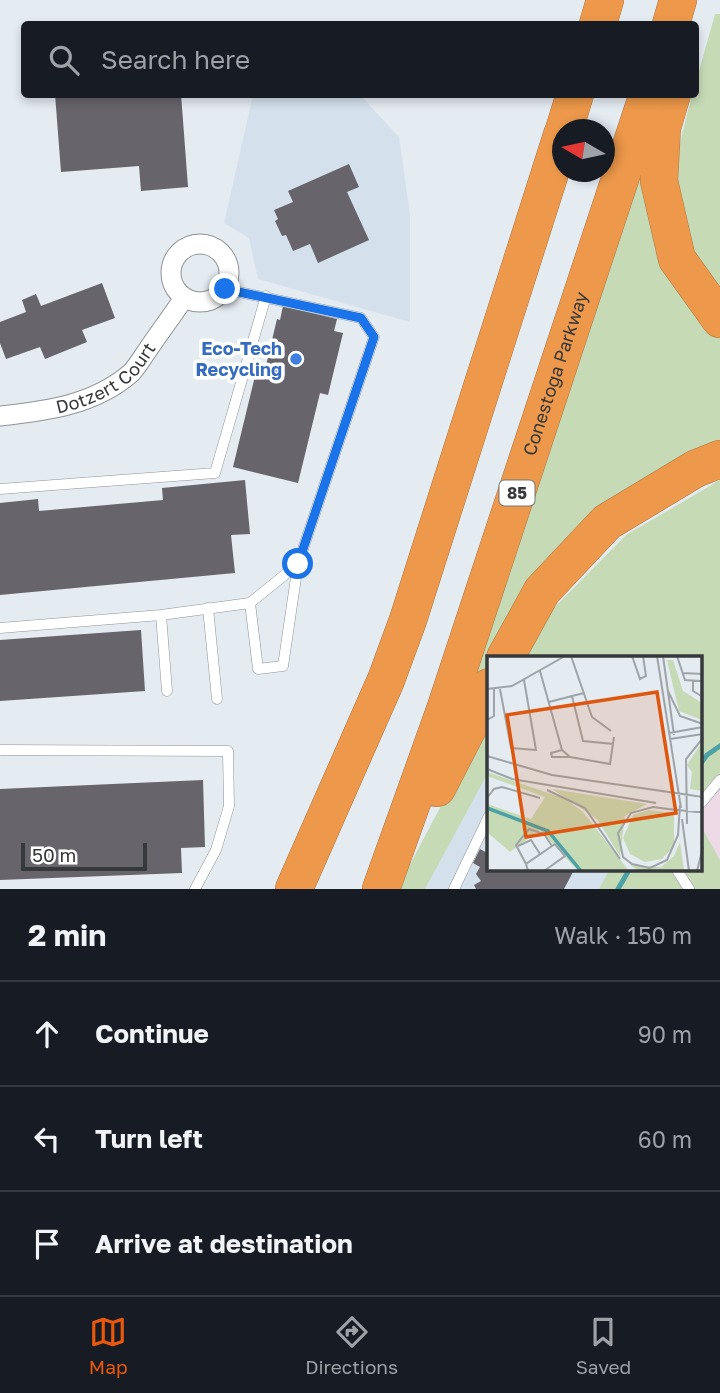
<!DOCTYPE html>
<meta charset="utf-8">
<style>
body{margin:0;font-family:"Golos Text",sans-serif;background:#20242c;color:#f1f3f6}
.compass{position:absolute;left:552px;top:119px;width:63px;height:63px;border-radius:50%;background:#171b24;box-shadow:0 4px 10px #0003;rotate:279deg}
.scale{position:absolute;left:21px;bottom:18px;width:126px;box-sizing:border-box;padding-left:7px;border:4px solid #36393b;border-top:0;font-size:19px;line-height:24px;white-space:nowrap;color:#36393b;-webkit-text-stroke:5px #fff;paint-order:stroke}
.stop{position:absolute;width:21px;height:21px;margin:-16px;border:5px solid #1a73e8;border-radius:50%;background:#fff}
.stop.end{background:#1a73e8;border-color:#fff;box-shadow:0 2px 7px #0008}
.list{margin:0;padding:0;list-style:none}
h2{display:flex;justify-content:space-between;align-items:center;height:91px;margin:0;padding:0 28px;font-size:30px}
h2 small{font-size:23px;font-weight:400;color:#9ea1a6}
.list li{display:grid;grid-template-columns:46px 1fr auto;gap:21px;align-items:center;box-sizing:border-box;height:105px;padding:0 28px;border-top:2px solid #363941}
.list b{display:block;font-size:26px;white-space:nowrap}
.list em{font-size:23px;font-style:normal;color:#9ea1a6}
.icon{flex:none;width:38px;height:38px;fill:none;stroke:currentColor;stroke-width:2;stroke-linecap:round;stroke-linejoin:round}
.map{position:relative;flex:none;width:720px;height:889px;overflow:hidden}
.search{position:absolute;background:#171b24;box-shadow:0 4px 10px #0003;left:21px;right:21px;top:21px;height:77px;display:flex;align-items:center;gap:18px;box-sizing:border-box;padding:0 24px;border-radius:7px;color:#9ea1a6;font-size:26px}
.sheet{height:406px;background:#171b24}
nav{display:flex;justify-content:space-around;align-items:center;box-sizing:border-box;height:98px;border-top:2px solid #363941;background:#171b24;font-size:19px;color:#9ea1a6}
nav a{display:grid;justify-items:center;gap:4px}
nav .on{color:#ea580c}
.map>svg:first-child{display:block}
</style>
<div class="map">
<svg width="720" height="889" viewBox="0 0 720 889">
<rect width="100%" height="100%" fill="#e4ebf1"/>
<path fill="#eed9e7" d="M720 783V860L701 826V796Z"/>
<path fill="#d4e1ed" d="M253 95H360L399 137 410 215V322L258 279 249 238 224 223Z
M489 771V870H609L599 889H425Z"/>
<path fill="#c6dab5" d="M715 14H720V290L690 253 673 205 677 154 692 95 696 94V82Z
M639 161 720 330V446L683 463 489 658V672L466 697Z
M720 480V783L701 796V658H521L540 622 626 535Z
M489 715V771L425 889H397Z
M701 826 720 860V889H599L609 870H701Z"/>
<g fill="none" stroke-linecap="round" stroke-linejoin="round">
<path stroke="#4ca1a7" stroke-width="5" d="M701 763 707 755 720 746
M618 889 629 870"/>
</g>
<path fill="#67646b" d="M55 94H181L188 187 141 191 139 166 61 172Z
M349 164 359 187 347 192 369 240 318 263 310 244 293 251 286 235 282 236 275 221 278 219 274 210 293 202 288 191Z
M102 283 115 318 82 330 87 342 45 359 40 347 6 359 0 343V322L26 312 22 300 36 294 41 306Z
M283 306 337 319 334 331 343 333 328 395 320 393 298 483 233 467 255 376 263 378 277 319 280 320Z
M245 480 250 534 231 535 235 573 0 595V503L38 499 39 511 163 500 162 488Z
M141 630 145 691 0 701V640Z
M203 780 205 847 181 848 182 873 0 880V789Z
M480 849 487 853 489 849V870H574L564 889H476L474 885 481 881 476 874 480 867 473 863Z"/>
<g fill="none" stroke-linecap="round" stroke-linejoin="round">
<defs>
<path id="lane" d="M0 489 215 473 266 296
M250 603 258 669 283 666 298 564
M208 608 217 699
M161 615 167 691
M0 628 161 615 250 603 298 564 374 337 361 318 225 289
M0 750 228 751 229 806 216 850 195 889
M701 803 720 780
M677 870 689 889
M454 889 489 816"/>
<g id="street">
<circle cx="200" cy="273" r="29"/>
<path id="s1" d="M0 416C47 411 94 405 131 373 137 367 142 358 147 351 159 333 172 316 184 298"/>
</g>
<g id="highway">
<path d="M598 24 605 0"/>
<path d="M671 24 678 0"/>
<path d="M672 94 662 128 659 181 677 259 720 319"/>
<path d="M564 130 575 94"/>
<path d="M505 658 542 591 607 522 695 469 720 459"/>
<path d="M437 788 489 687"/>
<path d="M294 889 386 680 408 620 562 135"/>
<path id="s2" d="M381 889 445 710 648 94"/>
</g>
</defs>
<use href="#lane" stroke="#8d9399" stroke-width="11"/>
<use href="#street" stroke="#8d9399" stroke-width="21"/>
<use href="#highway" stroke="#ad7745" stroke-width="38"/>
<use href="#lane" stroke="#fff" stroke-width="10"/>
<use href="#street" stroke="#fff" stroke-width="19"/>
<use href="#highway" stroke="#ed984a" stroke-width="37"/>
</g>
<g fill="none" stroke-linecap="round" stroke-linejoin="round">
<path stroke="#1a73e8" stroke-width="9" d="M225 289 361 318 374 337 298 564"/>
</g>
<circle fill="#3f7fe0" stroke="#fff" stroke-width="2.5" cx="296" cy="359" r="7"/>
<g text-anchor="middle" stroke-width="7" stroke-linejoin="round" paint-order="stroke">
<rect fill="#fff" stroke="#727476" stroke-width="2" x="499.5" y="480.5" width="35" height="25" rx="5"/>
<g font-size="16" font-weight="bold" fill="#36393b">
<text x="517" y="499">85</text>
</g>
<g font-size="18" font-weight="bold" fill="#366cbe" stroke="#fff" text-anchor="end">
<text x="282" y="355">Eco-Tech<tspan x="282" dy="21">Recycling</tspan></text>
</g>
<g font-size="18" fill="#36393b" stroke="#fff">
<text dy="6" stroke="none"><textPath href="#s2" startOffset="544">Conestoga Parkway</textPath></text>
<text dy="6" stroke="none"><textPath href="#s1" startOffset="116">Dotzert Court</textPath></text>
</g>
</g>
<g transform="translate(487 656)">
<rect width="215" height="215" fill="#e4ebf1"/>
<path d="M180 4H186L196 35 215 47V64L192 55ZM215 86V135L203 133 205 116 200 109ZM0 116 79 143 96 156 142 215H91L53 174 23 196 0 176V148L44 163 58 141 0 120ZM65 133 160 148 138 160 133 200 110 163ZM162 154 187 157V190L175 203 158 206 143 198 136 182 146 159ZM193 186 197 215H152L143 209 174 211 187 200Z" fill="#c6dab5"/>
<path fill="none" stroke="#4ca1a7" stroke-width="3.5" d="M0 152 61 175 94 215"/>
<path fill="none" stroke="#9ea4a8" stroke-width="2" d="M84 0 105 61 124 75M145 0 153 23 159 20 156 0M170 0 194 152M176 0 187 79M190 0 198 24 214 25M53 15 75 94 83 101 123 108 127 81M195 17 216 18M206 25V35L216 41M0 33 25 30 78 0M13 33 24 92 49 94 37 24M181 35 193 60 216 68M97 37 85 40 96 85 127 88M62 46 85 40M0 64 7 60V33M182 77 216 71M183 83 216 78M75 94 64 97 65 101H83M0 100 65 119 216 141M0 113 25 123 169 147M60 134 98 152 133 203M0 142 7 133 15 131 53 142M193 149 191 179 180 204 163 212 145 208 136 201 131 177 144 157 166 151 181 153 210 156H216M195 163 202 215M200 168 199 103 216 82M31 190 44 184 53 198M39 208 29 189 42 173 57 178 65 190M41 215 39 208 68 188 78 200 57 215M210 215 216 191"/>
<path fill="#df570e" fill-opacity="0.15" stroke="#df570e" stroke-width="3.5" d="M170 36 189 157 39 181 20 59Z"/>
<rect width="215" height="215" fill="none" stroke="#36393b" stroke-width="3.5"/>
</g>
</svg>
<svg class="compass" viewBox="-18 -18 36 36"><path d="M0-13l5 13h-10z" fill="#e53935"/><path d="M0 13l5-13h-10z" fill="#9ea1a6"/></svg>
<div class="scale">50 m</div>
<div class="stop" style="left:298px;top:564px"></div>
<div class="stop end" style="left:225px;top:289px"></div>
<div class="search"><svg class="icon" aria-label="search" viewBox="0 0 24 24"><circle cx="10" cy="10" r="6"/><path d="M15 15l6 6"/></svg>Search here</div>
</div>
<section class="sheet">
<h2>2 min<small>Walk · 150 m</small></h2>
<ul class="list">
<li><svg class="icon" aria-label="ahead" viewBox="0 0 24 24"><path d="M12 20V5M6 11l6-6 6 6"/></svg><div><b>Continue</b></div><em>90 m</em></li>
<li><svg class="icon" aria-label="left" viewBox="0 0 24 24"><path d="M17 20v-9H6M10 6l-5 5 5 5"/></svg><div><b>Turn left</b></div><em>60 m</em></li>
<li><svg class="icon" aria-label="arrive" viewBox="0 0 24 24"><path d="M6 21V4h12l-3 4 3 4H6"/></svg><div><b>Arrive at destination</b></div></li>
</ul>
</section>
<nav>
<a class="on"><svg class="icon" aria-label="map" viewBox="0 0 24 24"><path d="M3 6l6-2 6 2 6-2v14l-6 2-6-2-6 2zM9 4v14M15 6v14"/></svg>Map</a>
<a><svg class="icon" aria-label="directions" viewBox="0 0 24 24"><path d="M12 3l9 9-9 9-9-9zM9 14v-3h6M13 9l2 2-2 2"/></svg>Directions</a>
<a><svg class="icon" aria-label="saved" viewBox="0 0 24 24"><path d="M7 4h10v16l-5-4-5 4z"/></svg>Saved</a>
</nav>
